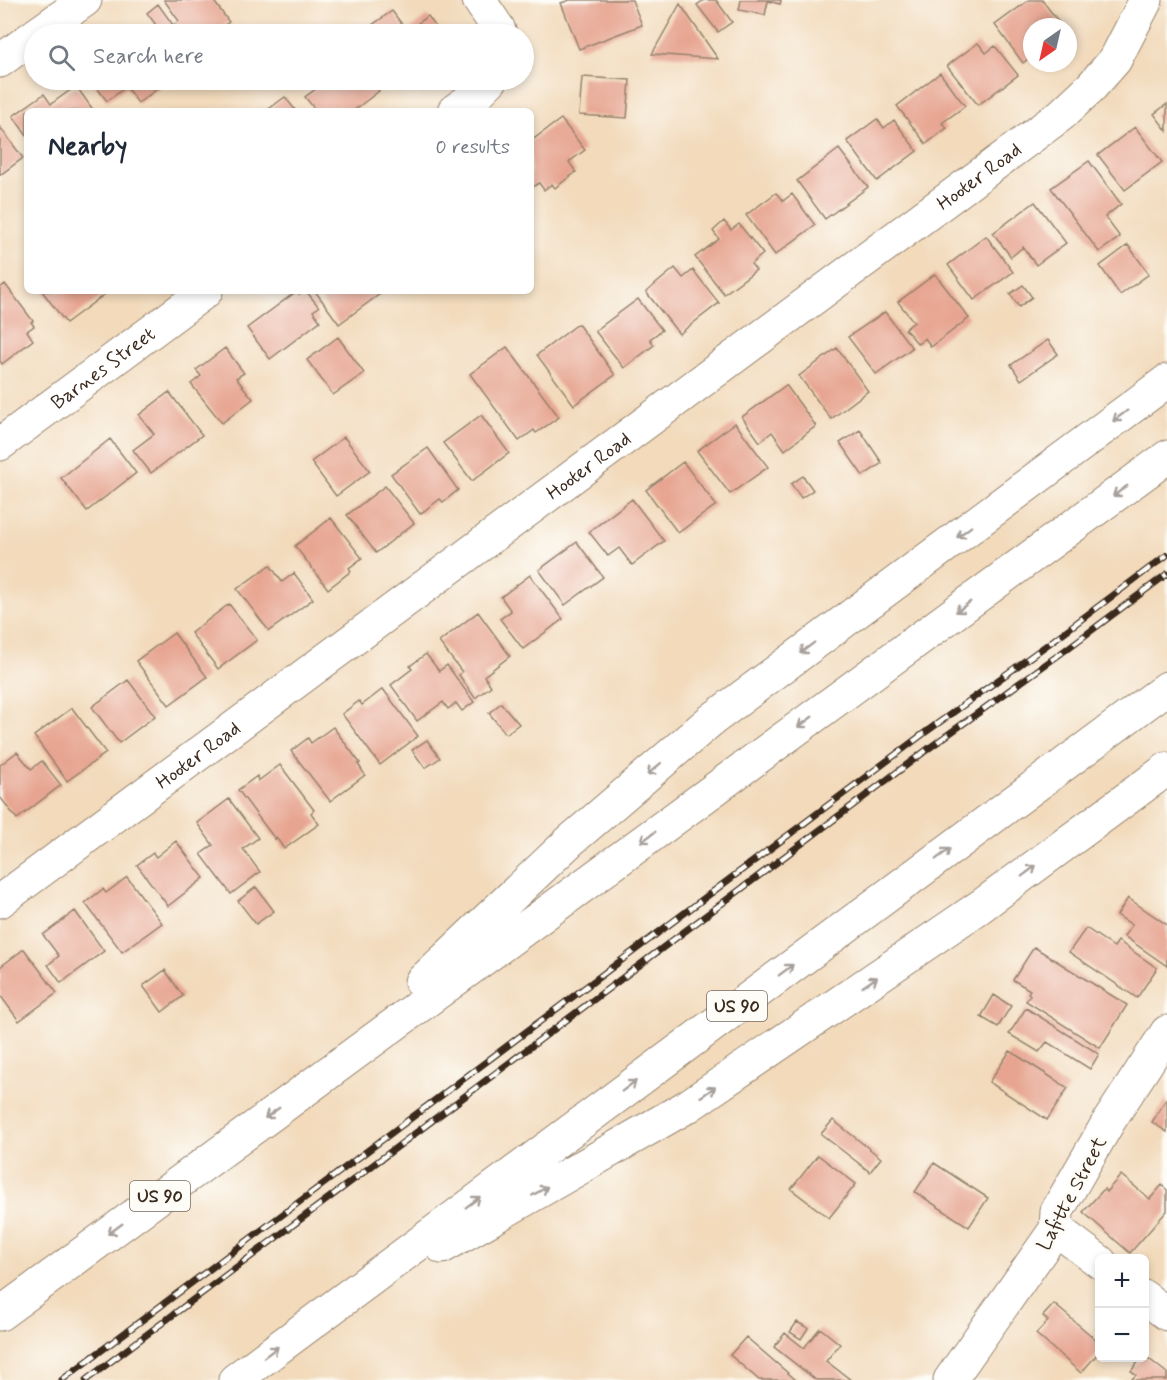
<!DOCTYPE html>
<meta charset="utf-8">
<style>
body{margin:0;font-family:Mynerve,sans-serif;background:#f6f6f7;color:#1f2937}
.controls{position:absolute;right:18px;bottom:18px;display:grid;overflow:hidden;border-radius:9px;box-shadow:0 3px 9px #0003}
.controls button{width:54px;height:54px;display:grid;place-items:center;padding:0;border:0;border-bottom:2px solid #e0e1e3;background:#fff;color:#1f2937;font:30px sans-serif}
.compass{position:absolute;left:1023px;top:18px;width:54px;height:54px;border-radius:50%;background:#fff;box-shadow:0 3px 9px #0003;rotate:214deg}
.list{margin:0;padding:0;list-style:none}
h2{display:flex;justify-content:space-between;align-items:center;height:78px;margin:0;padding:0 24px;font-size:26px}
h2 small{font-size:20px;font-weight:400;color:#747a83}
.icon{flex:none;width:33px;height:33px;fill:none;stroke:currentColor;stroke-width:2;stroke-linecap:round;stroke-linejoin:round}
.map{position:relative;flex:none;width:1167px;height:1380px;overflow:hidden}
.search{position:absolute;background:#fff;box-shadow:0 3px 9px #0003;left:24px;top:24px;width:510px;height:66px;display:flex;align-items:center;gap:15px;box-sizing:border-box;padding:0 21px;border-radius:33px;color:#747a83;font-size:22px}
.panel{position:absolute;background:#fff;box-shadow:0 3px 9px #0003;left:24px;top:108px;width:510px;height:186px;border-radius:9px}
.map>svg:first-child{display:block}
</style>
<div class="map">
<svg width="1167" height="1380" viewBox="0 0 1167 1380">
<rect width="100%" height="100%" fill="#fdfcf7"/>
<filter id="ink" filterUnits="userSpaceOnUse"><feTurbulence type="fractalNoise" baseFrequency=".0167" numOctaves="2"/><feDisplacementMap in="SourceGraphic" scale="12" xChannelSelector="R" yChannelSelector="G"/><feConvolveMatrix kernelMatrix="1 2 1 2 8 2 1 2 1" color-interpolation-filters="sRGB"/></filter>
<filter id="wash" filterUnits="userSpaceOnUse"><feTurbulence type="fractalNoise" baseFrequency=".008" numOctaves="4" result="noise"/><feDisplacementMap in="SourceGraphic" scale="24" xChannelSelector="R" yChannelSelector="G"/><feGaussianBlur stdDeviation="1.35" result="paint"/><feColorMatrix in="noise" values="0 0 0 0 0 0 0 0 0 0 0 0 0 0 0 0 0 1.4 0 .05"/><feComposite in="paint" operator="in"/></filter>
<g filter="url(#wash)">
<rect width="100%" height="100%" fill="#f2dabb"/>
<g id="blocks">
<path fill="#e7a591" d="M164 0H213L229 22 211 34H159L162 33 147 13 158 4 173 25 179 21Z
M570 0H632L642 25 579 49 561 3Z
M704 0H716L732 22 718 32 697 5Z
M741 0H781L780 4 768 1 765 15 739 10Z
M1029 0H1042L1061 25 1032 27V56L1023 63 995 25Z
M680 4 718 59 652 54Z
M392 11 407 31 428 16 441 34H373L368 28Z
M978 43 986 53 995 46 1018 75 978 105 947 66Z
M940 73 965 106 942 123 947 128 926 144 897 106Z
M582 77 630 80 627 118 579 115Z
M91 80H154L160 87 138 103 126 87 107 101Z
M328 80H370L379 91 353 111H316L305 97Z
M76 86 94 111H27V136L13 116 44 94 51 104Z
M285 97 296 111H266Z
M1167 104V131L1154 114Z
M561 119 585 150 569 162 576 172 555 188 552 184 544 190 539 183 533 187 531 184V141Z
M877 119 884 128 894 120 917 151 877 181 847 141Z
M0 127 23 158 0 175Z
M1135 127 1162 162 1125 190 1098 155Z
M839 149 868 187 825 219 797 181Z
M1089 161 1121 204 1105 217 1120 237 1099 252 1051 188Z
M776 193 783 201 792 194 815 225 775 255 746 215Z
M1035 202 1066 243 1036 265 1023 247 1011 257 993 233Z
M724 221 731 230 739 224 763 254 751 264 756 270 724 294 695 257 719 239 713 231Z
M986 236 1013 272 974 300 948 265Z
M1128 245 1149 274 1120 295 1100 266Z
M675 268 683 278 693 270 719 303 679 334 646 292Z
M935 274 969 318 931 347 925 338 918 344 905 329 914 322 898 302Z
M5 284 33 321 31 322 34 326 27 331 33 340 2 364 0 361V288Z
M1023 285 1032 297 1019 307 1010 294Z
M42 291H109L66 323Z
M297 291 299 294 306 291 319 307 313 311 320 321 270 359 247 328Z
M315 291H384L339 324Z
M638 299 662 330 650 339 654 345 624 368 595 331Z
M885 312 912 348 876 374 848 337Z
M578 324 615 375 574 405 537 355Z
M338 337 364 373 333 395 307 360Z
M1048 340 1058 354 1021 380 1011 365Z
M507 347 559 417 536 433 534 430 519 441 470 374Z
M225 348 244 373 236 378 253 399 222 423 191 384 201 376 196 370Z
M837 348 868 391 831 419 799 376Z
M786 385 816 426 785 450 772 432 760 442 742 417Z
M169 392 202 435 151 473 133 450 154 434 139 415Z
M481 415 509 453 472 481 443 443Z
M735 423 768 467 730 494 697 451Z
M860 430 882 463 863 476 840 443Z
M344 437 370 471 336 496 311 462Z
M110 439 136 473 87 511 61 478Z
M428 448 458 490 443 502 440 499 420 514 391 474Z
M683 462 716 505 678 533 646 490Z
M803 476 813 490 801 498 791 484Z
M385 486 414 523 376 553 347 515Z
M632 499 664 541 632 565 619 548 608 556 589 532Z
M331 518 362 558 349 568 351 571 328 589 295 546Z
M577 542 603 577 565 605 539 570Z
M270 565 282 582 294 573 313 599 269 631 237 589Z
M530 575 563 619 523 649 500 619 511 611 501 597Z
M229 604 257 640 218 669 191 633Z
M478 612 510 656 484 676 491 686 475 698 459 675 462 672 439 642Z
M174 633 207 677 169 705 136 661Z
M426 654 439 671 447 665 474 702 462 711 456 703 448 709 443 702 417 721 391 685 412 669 410 666Z
M128 680 155 716 119 743 92 707Z
M383 689 418 736 380 765 342 714 359 701 362 705Z
M501 703 519 724 506 734 489 713Z
M72 708 106 753 67 781 34 736Z
M333 727 360 763 358 764 365 775 330 801 291 751 308 738 311 743Z
M427 740 440 758 425 768 412 750Z
M17 752 31 769 42 761 61 785 17 819 0 797V765Z
M280 765 314 810 311 813 319 824 284 849 276 837 275 839 238 790 257 776 258 781Z
M229 799 258 838 243 849 260 872 231 894 201 854 213 845 197 823Z
M176 841 204 878 168 906 137 865 153 853 156 857Z
M127 877 162 923 122 952 85 903 103 889 106 893Z
M256 887 274 911 256 924 238 901Z
M1128 898 1167 925V966L1124 936 1132 925 1117 915Z
M75 911 104 951 61 983 48 965 59 956 43 935Z
M1086 928 1114 947 1118 941 1157 968 1137 998 1069 952Z
M1034 947 1127 1005 1100 1048 1026 1001 1030 995 1028 993 1030 990 1013 980Z
M24 949 57 993 19 1021 0 995V967Z
M165 970 183 996 162 1012 143 986Z
M994 995 1011 1006 998 1027 981 1017Z
M1026 1008 1099 1054 1090 1069 1047 1042 1039 1052 1009 1034Z
M1010 1051 1068 1088 1047 1120 989 1082Z
M1167 1098V1132L1152 1122Z
M833 1120 881 1158 870 1172 821 1134Z
M818 1155 856 1184 829 1218 791 1189Z
M934 1163 988 1198 969 1227 915 1192Z
M1121 1175 1150 1199 1162 1185 1167 1190V1211L1130 1253 1083 1212 1104 1189 1106 1192Z
M1054 1304 1100 1343V1351L1081 1373 1036 1334 1048 1321 1043 1316Z
M797 1322 808 1328 801 1339 790 1332Z
M820 1328 840 1344 826 1361 851 1380H816L774 1347 785 1333 804 1348Z
M746 1337 796 1380H759L730 1355Z
M1144 1355 1167 1373V1380H1131L1136 1375 1131 1371Z"/>
</g>
</g>
<g filter="url(#ink)">
<use href="#blocks" fill-opacity="0" stroke="#96826c" stroke-width="1.5"/>
<g fill="none" stroke-linecap="round" stroke-linejoin="round">
<defs>
<g id="minor">
<path d="M479 0 498 28 500 34"/>
<path d="M37 34 85 0"/>
<path d="M0 61 34 36"/>
<path d="M454 111 475 96 491 80"/>
<path id="s1" d="M0 444 206 291"/>
<path id="s2" d="M0 901 1061 115 1091 87 1115 60 1146 0"/>
<path d="M1056 1229 1100 1262"/>
<path d="M1144 1297 1167 1314"/>
<path d="M950 1380 1056 1229 1057 1211 1109 1121 1167 1032"/>
</g>
<path id="highway" d="M421 982 570 841 710 721 1167 381
M442 1247 688 1106 981 906 1167 769
M0 1314 1167 457
M235 1380 1167 688"/>
</defs>
<use href="#minor" stroke="#96826c" stroke-width="35"/>
<use href="#highway" stroke="#96826c" stroke-width="35"/>
<use href="#minor" stroke="#fff" stroke-width="33"/>
<use href="#highway" stroke="#fff" stroke-width="33"/>
<defs>
<path id="rail" d="M62 1380 923 734 1051 642 1167 555
M86 1380 932 746 1060 654 1167 574"/>
</defs>
<use href="#rail" stroke="#3b2a1e" stroke-width="7"/>
<use href="#rail" stroke="#fdfcf7" stroke-width="4.5" stroke-dasharray="14" stroke-linecap="butt"/>
</g>
<defs><path id="oneway-shaft" d="M-6 0H5M1.5-3L5.5 0L1.5 3" fill="none" stroke-width="1.6" stroke-linecap="round" stroke-linejoin="round" transform="scale(1.5)"/></defs>
<g stroke="#a79f9a">
<use href="#oneway-shaft" transform="translate(1120 416) rotate(143)"/>
<use href="#oneway-shaft" transform="translate(1120 491) rotate(144)"/>
<use href="#oneway-shaft" transform="translate(964 532) rotate(143)"/>
<use href="#oneway-shaft" transform="translate(963 607) rotate(144)"/>
<use href="#oneway-shaft" transform="translate(807 648) rotate(143)"/>
<use href="#oneway-shaft" transform="translate(805 722) rotate(144)"/>
<use href="#oneway-shaft" transform="translate(654 769) rotate(139)"/>
<use href="#oneway-shaft" transform="translate(648 837) rotate(144)"/>
<use href="#oneway-shaft" transform="translate(943 854) rotate(-37)"/>
<use href="#oneway-shaft" transform="translate(1029 871) rotate(-37)"/>
<use href="#oneway-shaft" transform="translate(786 970) rotate(-37)"/>
<use href="#oneway-shaft" transform="translate(870 982) rotate(-34)"/>
<use href="#oneway-shaft" transform="translate(629 1086) rotate(-37)"/>
<use href="#oneway-shaft" transform="translate(708 1092) rotate(-34)"/>
<use href="#oneway-shaft" transform="translate(272 1113) rotate(144)"/>
<use href="#oneway-shaft" transform="translate(540 1191) rotate(-30)"/>
<use href="#oneway-shaft" transform="translate(473 1202) rotate(-37)"/>
<use href="#oneway-shaft" transform="translate(115 1229) rotate(144)"/>
<use href="#oneway-shaft" transform="translate(271 1352) rotate(-37)"/>
</g>
</g>
<g text-anchor="middle" stroke-width="6" stroke-linejoin="round" paint-order="stroke">
<g fill="#fdfcf7" stroke="#75695f" stroke-width="1.5">
<rect x="707" y="991" width="60" height="30" rx="4.5"/>
<rect x="130" y="1181" width="60" height="30" rx="4.5"/>
</g>
<g font-size="18" font-weight="bold" fill="#3b2a1e">
<text x="737" y="1012">US 90</text>
<text x="160" y="1202">US 90</text>
</g>
<g font-size="20" fill="#3b2a1e" stroke="#fdfcf7">
<text dy="7" stroke="none"><textPath href="#s2" startOffset="1218">Hooter Road</textPath></text>
<text dy="7" stroke="none"><textPath href="#s1" startOffset="128">Barnes Street</textPath></text>
<text dy="7" stroke="none"><textPath href="#s2" startOffset="732">Hooter Road</textPath></text>
<text dy="7" stroke="none"><textPath href="#s2" startOffset="246">Hooter Road</textPath></text>
<text transform="translate(1071 1193) rotate(-62)" y="7">Lafitte Street</text>
</g>
</g>
</svg>
<div class="controls">
<button>+</button>
<button>−</button>
</div>
<svg class="compass" viewBox="-18 -18 36 36"><path d="M0-13l5 13h-10z" fill="#e53935"/><path d="M0 13l5-13h-10z" fill="#747a83"/></svg>
<div class="search"><svg class="icon" aria-label="search" viewBox="0 0 24 24"><circle cx="10" cy="10" r="6"/><path d="M15 15l6 6"/></svg>Search here</div>
<section class="panel">
<h2>Nearby<small>0 results</small></h2>
<ul class="list">
</ul>
</section>
</div>
